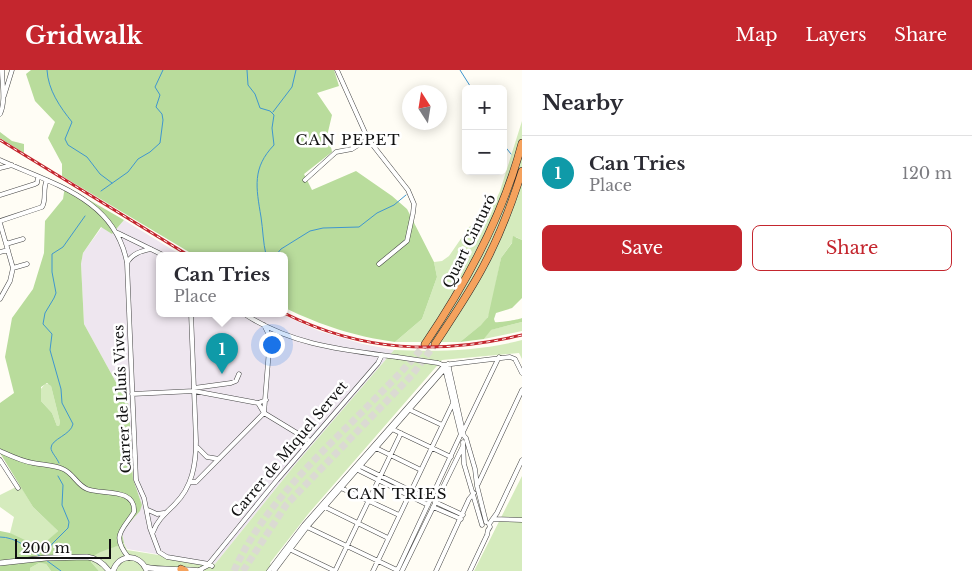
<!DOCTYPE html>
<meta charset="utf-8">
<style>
body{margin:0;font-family:"Libre Baskerville",serif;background:#f2f2f3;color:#2b2b33}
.controls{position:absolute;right:15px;top:15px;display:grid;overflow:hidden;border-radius:8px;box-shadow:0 2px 12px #0003}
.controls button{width:45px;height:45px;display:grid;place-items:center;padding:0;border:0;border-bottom:1px solid #e1e1e2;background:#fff;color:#2b2b33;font:25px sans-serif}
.compass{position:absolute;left:402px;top:15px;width:45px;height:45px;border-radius:50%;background:#fff;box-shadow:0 2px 12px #0003;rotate:348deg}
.scale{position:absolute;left:15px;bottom:12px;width:96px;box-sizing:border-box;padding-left:5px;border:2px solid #111;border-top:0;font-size:14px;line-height:18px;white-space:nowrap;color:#111;-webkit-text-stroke:4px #fff;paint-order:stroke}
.you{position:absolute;left:271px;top:274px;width:18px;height:18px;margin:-12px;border:4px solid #fff;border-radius:50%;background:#1a73e8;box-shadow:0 0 0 8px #1a73e833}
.badge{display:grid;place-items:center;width:32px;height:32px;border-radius:50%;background:#c4262e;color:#fff;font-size:16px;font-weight:700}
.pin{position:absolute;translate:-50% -41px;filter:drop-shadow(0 1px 2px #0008)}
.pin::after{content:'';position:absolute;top:26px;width:18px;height:15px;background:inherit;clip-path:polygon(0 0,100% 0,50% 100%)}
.popup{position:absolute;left:156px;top:182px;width:132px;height:65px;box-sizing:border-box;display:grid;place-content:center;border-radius:8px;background:#fff;filter:drop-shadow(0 1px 4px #0005);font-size:16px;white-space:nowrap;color:#7c7c81}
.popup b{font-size:19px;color:#2b2b33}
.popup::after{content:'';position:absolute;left:50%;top:100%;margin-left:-10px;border:10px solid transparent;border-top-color:#fff}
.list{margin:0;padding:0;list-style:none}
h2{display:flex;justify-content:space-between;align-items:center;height:65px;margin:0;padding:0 20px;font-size:21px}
h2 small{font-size:16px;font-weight:400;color:#7c7c81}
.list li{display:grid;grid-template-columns:32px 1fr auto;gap:15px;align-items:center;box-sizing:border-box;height:75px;padding:0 20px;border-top:1px solid #e1e1e2}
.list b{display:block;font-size:19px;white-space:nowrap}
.list p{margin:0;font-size:16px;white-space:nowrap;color:#7c7c81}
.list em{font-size:16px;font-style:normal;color:#7c7c81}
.actions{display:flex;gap:10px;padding:15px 20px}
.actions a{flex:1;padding:11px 0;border:1px solid #c4262e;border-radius:8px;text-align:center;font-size:18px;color:#c4262e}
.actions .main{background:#c4262e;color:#fff}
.map{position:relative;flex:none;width:522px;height:501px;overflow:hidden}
header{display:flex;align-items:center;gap:30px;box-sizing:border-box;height:70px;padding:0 25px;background:#c4262e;color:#fff}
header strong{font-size:24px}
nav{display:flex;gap:28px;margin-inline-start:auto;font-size:18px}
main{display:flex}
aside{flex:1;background:#fff}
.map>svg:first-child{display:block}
</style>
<header>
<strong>Gridwalk</strong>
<nav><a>Map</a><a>Layers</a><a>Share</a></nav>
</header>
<main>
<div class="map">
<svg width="522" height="501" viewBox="0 0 522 501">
<rect width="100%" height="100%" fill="#fffdf5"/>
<path fill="#eee6ef" d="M124 150 181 185H160V243H279L319 261 363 274 394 280 294 396 215 494 127 479 124 473 122 464 124 459 135 447 142 435 133 409 129 336 84 254 81 194 83 183 102 157 112 164Z"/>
<path fill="#d5ebbd" d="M522 51V170L516 167 501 188 490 243 485 252 460 272H395L422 249 437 207 434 192 442 191 449 186 469 157 481 150 491 140 500 121Z
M522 252V261L484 269 490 260Z
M522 270V289L519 283 442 290 309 443 270 493 273 501H99L91 492C95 478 113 479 124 473L127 480 215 494 294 396 394 280C436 282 481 281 522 270Z
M45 314H50L51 316 60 352 59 356H57L52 343 41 331 40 320Z
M522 406V501H474Z
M20 415 33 437 58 461 40 478 11 464 10 463 14 447 0 437V425Z
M39 493 46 494 51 501H30V498Z"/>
<path fill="#b9dc9c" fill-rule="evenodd" d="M31 0H334L339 16 317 23 332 45 328 62 332 82 304 104 312 120 356 101 392 126 407 139 434 192 437 207 422 249 395 272C353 266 323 256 285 238L284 185H194L62 106V94L48 68 55 52 35 31 26 4Z
M0 62 12 71 24 74V83L0 68Z
M65 116 124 150 112 164 101 157 83 183 81 194 84 254 129 336 133 409 142 435 140 441 124 459 122 464 124 473C113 479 102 479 93 487L91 492 99 501H51L46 494 39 493 30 498V501H0V461L10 463 40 477 58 461 33 437 0 383V333L14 323 5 287 12 248 33 219 44 183 45 151 63 129ZM47 313 51 316 60 352 59 356H57L52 343 41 331V317Z
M513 166 522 170V228L512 238 496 243 494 249 495 252C498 253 517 250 522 248V252L491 260 484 269 460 272 481 255 488 247 501 188 512 173Z"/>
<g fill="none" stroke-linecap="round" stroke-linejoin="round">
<path stroke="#3f96cf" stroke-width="1" d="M47 0C48 20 60 37 72 52L65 69 68 75 87 87 100 104 112 113
M247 0 248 15 255 24 260 38 270 41 274 45 272 58 274 75C252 98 256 117 261 147 263 160 263 172 266 185
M460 0 472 19
M273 42 292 17 296 0
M503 74 511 84
M101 121 128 102 138 89 150 82 160 73 163 50 162 44 156 37 160 25 155 17 163 0
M276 185 281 179 310 161 323 158 359 157 377 143 394 135 406 125
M59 393C57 388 51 382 51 378 51 369 71 365 73 354L62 333 61 319 50 280 52 264 43 254 45 243 54 228 56 223 52 202V184L63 177 85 146
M0 467C16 467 28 478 41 487
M46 486 52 474 68 458 69 452 62 435 63 415 58 406
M46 490 61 501"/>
<path stroke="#dbdad3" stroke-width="7" stroke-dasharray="7 3.5" stroke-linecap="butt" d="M234 501C262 438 315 389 363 341 384 319 406 299 425 274
M243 501 286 435 412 305 435 274"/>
<defs>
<path id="minor" d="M337 0 368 69 408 120 414 134 413 143 407 171 379 194
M4 26 12 0
M0 44C6 32 2 13 2 0
M0 90C52 114 115 128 127 193
M0 98 12 95
M305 110 336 82 352 79 368 69
M0 125 35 114 37 113 38 107
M0 151 42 137C47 129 42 119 47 110
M0 153 13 198 10 211 0 229
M118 163 163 185
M6 174 23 169
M151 179C142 181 132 183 127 193L136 410 144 428 150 458 159 482 167 487 209 494 212 496
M0 182 8 180
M13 198 27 194
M243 243C290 275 343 280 397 287
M438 293 443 295 510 287 515 289 522 303
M448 294 464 366 466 368 475 399 477 416 486 452
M445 299 461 365
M194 318 231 313 236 311 239 304
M132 324 194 321 258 333 266 330
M258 333 264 343 310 371
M408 339 442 355
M392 359 451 387
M464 360 499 287
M463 372 464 394 482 455
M197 377 207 387 219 389
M376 378 421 400
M0 381C11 386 21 391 33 393 43 395 54 395 63 399 73 403 77 415 87 419 101 425 136 417 134 442 123 460 110 465 129 488
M0 390 18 418
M358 395 430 430
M356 399 428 435
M190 412H196L264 343 270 267 264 255
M478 414 522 320
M341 418 399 445
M435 432 463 445
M323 436 388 468
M433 437 461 449
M148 440 157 444 164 443
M493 449 522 450
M489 454 497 443 522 390
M307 457 397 500
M153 462C157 450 167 442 175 434 192 417 196 395 196 371L191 243
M287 478 335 501
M199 500 207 496 277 410 378 293 382 285
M269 501 304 455 444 296
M274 501 307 457 442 302 449 297
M335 501 401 363
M373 501 453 333
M397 501 461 364
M402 501 463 376
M436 501 469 429 474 423
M470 501 487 465 488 460 490 457 489 454"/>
<path id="tertiary" d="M0 493 46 488 87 487C97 488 103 493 109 501
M145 497C162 501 182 498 201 501
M113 501C119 484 138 483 146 499"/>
<path id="motorway" d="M425 274C467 212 503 146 522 73
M435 274C452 248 470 222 484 195 500 165 512 133 522 101
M181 499 185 501"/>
</defs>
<use href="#minor" stroke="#444" stroke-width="5"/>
<use href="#tertiary" stroke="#444" stroke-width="6"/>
<use href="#motorway" stroke="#222" stroke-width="8"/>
<use href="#minor" stroke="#fff" stroke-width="4"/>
<use href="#tertiary" stroke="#fff" stroke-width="5"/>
<use href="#motorway" stroke="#f5a25d" stroke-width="7"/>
<defs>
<path id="rail" d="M0 70 188 185
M284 243C362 282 438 285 522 265"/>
</defs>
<use href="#rail" stroke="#c4262e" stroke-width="3"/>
<use href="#rail" stroke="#fff" stroke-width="1" stroke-dasharray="4" stroke-linecap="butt"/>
<defs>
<path id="minor-bridge" d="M397 287 438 293"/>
</defs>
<use href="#minor-bridge" stroke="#444" stroke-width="5" stroke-linecap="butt"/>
<use href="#minor-bridge" stroke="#fff" stroke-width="4"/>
</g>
<g text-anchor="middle" stroke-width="5" stroke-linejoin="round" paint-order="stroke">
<g font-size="14" fill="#111" stroke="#fff">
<text transform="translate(469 171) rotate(-64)" y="5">Quart Cinturó</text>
<text transform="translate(122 329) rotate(-93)" y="5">Carrer de Lluís Vives</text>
<text transform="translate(289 379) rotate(-50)" y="5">Carrer de Miquel Servet</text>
</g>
<g font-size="15" letter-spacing="1" fill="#111" stroke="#fff">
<text x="348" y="75">CAN PEPET</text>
<text x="397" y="429">CAN TRIES</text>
</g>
</g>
</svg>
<div class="controls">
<button>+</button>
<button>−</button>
</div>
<svg class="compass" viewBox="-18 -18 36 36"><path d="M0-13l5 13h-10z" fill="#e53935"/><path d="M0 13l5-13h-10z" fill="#7c7c81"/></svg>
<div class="scale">200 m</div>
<div class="you"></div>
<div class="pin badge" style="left:222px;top:304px;background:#0f9aa8">1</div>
<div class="popup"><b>Can Tries</b>Place</div>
</div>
<aside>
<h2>Nearby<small></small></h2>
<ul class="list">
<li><span class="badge" style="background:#0f9aa8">1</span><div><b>Can Tries</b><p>Place</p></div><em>120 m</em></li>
</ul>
<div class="actions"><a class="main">Save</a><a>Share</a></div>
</aside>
</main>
